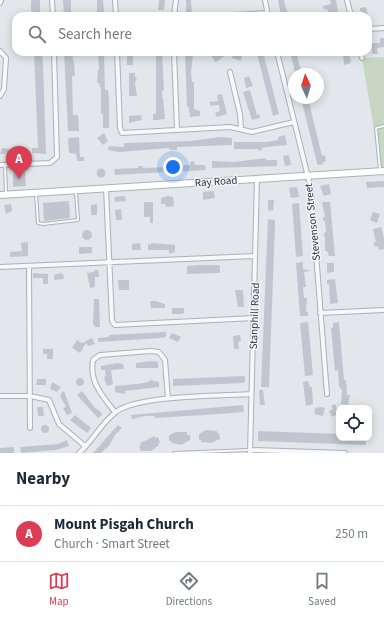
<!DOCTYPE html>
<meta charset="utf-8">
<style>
body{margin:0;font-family:"Source Sans 3",sans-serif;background:#f2f2f3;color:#1f2937}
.controls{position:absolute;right:12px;bottom:12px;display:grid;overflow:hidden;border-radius:8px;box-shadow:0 2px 10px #0003}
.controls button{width:36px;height:36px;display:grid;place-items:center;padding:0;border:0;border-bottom:1px solid #e0e1e3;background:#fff;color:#1f2937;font:20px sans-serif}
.compass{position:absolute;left:288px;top:68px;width:36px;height:36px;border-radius:50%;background:#fff;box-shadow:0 2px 10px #0003;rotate:356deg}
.you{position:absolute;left:173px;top:167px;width:14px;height:14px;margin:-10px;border:3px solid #fff;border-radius:50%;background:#1a73e8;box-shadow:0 0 0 6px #1a73e833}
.badge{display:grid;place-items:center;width:26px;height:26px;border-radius:50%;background:#db3e54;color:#fff;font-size:13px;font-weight:700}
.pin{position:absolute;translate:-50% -33px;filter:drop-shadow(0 1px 2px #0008)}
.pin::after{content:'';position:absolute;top:21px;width:14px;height:12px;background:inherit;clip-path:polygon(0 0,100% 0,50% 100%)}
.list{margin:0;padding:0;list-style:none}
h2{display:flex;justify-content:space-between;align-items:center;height:52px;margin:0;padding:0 16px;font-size:17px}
h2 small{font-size:13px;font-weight:400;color:#747a83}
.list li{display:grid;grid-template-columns:26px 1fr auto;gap:12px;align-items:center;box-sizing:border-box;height:56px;padding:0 16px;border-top:1px solid #e0e1e3}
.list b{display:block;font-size:15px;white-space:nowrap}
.list p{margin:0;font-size:13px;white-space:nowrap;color:#747a83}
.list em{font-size:13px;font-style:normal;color:#747a83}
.icon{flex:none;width:22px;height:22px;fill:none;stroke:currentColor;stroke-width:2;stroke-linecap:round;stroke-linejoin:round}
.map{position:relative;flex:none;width:384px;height:453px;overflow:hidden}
.search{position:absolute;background:#fff;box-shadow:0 2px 10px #0003;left:12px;right:12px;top:12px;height:44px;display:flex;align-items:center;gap:10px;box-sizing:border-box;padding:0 14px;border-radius:12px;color:#747a83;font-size:15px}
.sheet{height:108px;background:#fff}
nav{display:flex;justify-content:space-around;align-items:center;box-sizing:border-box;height:56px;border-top:1px solid #e0e1e3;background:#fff;font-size:11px;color:#747a83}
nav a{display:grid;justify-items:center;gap:2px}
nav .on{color:#db3e54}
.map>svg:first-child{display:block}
</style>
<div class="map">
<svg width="384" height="453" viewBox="0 0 384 453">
<rect width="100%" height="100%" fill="#e3e7ec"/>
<path fill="#c8d7c3" d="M384 57V171H381L362 58Z"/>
<path fill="#c0c5d0" d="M33 0H40V16H34L33 11H31V1Z
M63 0H71V16H64Z
M97 0H103L104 13H107V16H97Z
M159 0H165L164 10H158Z
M186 0H191L192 16H186Z
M278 0H284L288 16H281Z
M330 0H336L339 16H329L327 9 324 10 323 6 331 4Z
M366 7 368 16H361L360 8Z
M380 38H384V47L377 48 378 54H372V43H380Z
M34 52H42L43 62 46 154 32 153V148H38Z
M64 52H72L73 61H74L75 76H72L73 115H78L79 131H68Z
M98 52H103L104 54 105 90H108L109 100V128H103V114H101V89L99 83H97L98 70H99Z
M127 52H133V65H127Z
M156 52H162L164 90 162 91V98H163L165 119 156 120H153V114H156Z
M185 52 193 54 191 72 192 82H194V109L200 111V116L190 117 189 108 187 106Z
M215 52 217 54 221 52 224 56 218 61 215 62 212 57V54Z
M234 52 243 53 241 61 232 58Z
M263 52 279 114 273 116 257 54Z
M290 52H296L301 70 295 72Z
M343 52H349L351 63 344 65Z
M129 73H135V77H137L135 83 137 96H129Z
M249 76 253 86 246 88 244 78Z
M250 90 257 115 259 114 260 118 252 120 243 92Z
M222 94 227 114 217 117 215 113 220 111 219 105 210 106V102L218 101 217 95Z
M301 98H308L322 156 325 155 326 161 323 162 324 164 318 165 317 163Z
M141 115 142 120 129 123V116Z
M104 133 108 141 103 145 97 138Z
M285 135 287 145 266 147 262 148V150L258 151V149H234V142H267L278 140V137Z
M79 137 80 157H84V161H77L76 154 69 153 68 138Z
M220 137 232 138V145L177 147V150H170L169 148 119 152 108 150 109 146 124 147V143L191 141Z
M20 146 24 148V153L0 154 2 148 10 149Z
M289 155 291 165 285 166 283 156Z
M266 158V160H277V166L212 168V161L234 162Z
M194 161 195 165H205L206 170 174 172 173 165H190V162Z
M138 166H143V168L167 167V172L115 175 114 169 138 168Z
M96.5 173a4.5 4.5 0 1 1 9 0a4.5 4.5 0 1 1-9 0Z
M13 171H25L26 186 13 187Z
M384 181V187L367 188 366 182Z
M329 184 331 194 324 196 320 186Z
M297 187 299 197 291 198 289 188Z
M214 191 215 198 203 200V192Z
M125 196 126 201 115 202 114 197Z
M168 196 173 197 174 206 166 207 165 204H161V198Z
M268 200H274L273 211 268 210Z
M69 201 70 218 44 221 43 203Z
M144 202H153V223H150V217H144Z
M322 202H330L335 256H329L327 251H325V237H324V233L326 232 325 221H323V217H325Z
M299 203 303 256 296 257 292 204Z
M11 204 12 211 6 214 4 205Z
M97 204V215H91V205Z
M121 209 122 220H116L115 210Z
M373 212 380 214 377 223 370 220Z
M268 219 275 220V224L269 387H261Z
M381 227 384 238V249L379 250 378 246 375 247 373 243 376 242 373 229Z
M82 235a5 5 0 1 1 10 0a5 5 0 1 1-10 0Z
M28 242V256L10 257V252L22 251 21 243Z
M140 243 141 250H132V244Z
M151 243 175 245V252L169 254V250H148V244L151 245Z
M79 247H92V253L79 254Z
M303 262V269L311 271 304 272 306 287H303L304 298H307L306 312H308V316H300L296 263Z
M327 263H334V272L327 273Z
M199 265H218L220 266V273L187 274V266Z
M94 270H98L99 277H95V287L90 288 87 273 94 272Z
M33 273 48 274V284H43V278H33Z
M60 273 63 274 64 279 54 280V275Z
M335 279 338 303 330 304 329 284H327V280Z
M118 280H129V290H119Z
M235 290H243L244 307H238Z
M94 299H99L100 327H95L93 323Z
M150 301H155L165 304V308H151Z
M172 308H184V313L182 314H172Z
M308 322 313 375 305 376 300 323Z
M339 322 344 380H346L347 395H350L348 405 341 404 342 390 339 386 338 370 335 371 331 328H333V323Z
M166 332V337L161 338 98 342V338L109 337V335Z
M172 333 181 337 178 342 169 338Z
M240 335 241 341 238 342 239 349H234L233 336Z
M92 338 95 344 88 346 86 343 80 353 72 348 77 340 82 343Z
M43 349H53V359H47V354H43Z
M151 361 158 362V368H136V363Z
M117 363 123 364 124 369 111 370 113 384 107 386 104 377 106 376 105 370H101V366Z
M245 376V382L243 383 173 386V379Z
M76 382a4 4 0 1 1 8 0a4 4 0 1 1-8 0Z
M37 379H46V385H36Z
M149 380 159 382V387L125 391V394L115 392V386L137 384 149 382Z
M308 381 310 387H312L313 404 306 406 303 382Z
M52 382 61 387 57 392 50 389Z
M259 390H263L265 405H260Z
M64 391 72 413 67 415 63 408 66 407 60 396 62 395 60 394Z
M82 391 95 408 101 412 102 415 98 418 77 395Z
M335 404 339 413 332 417 329 411 333 409 331 406Z
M243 405 244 412 219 414 155 418 154 416H145L132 419 131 415Z
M37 407H43L44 416H38Z
M321 407 325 408 323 416 314 414 315 408Z
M75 415 91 428 87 433 70 420Z
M41 429a4 4 0 1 1 8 0a4 4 0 1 1-8 0Z
M118 425 122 428 115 435 109 446 101 453H93Z
M206 430 217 431V433H219L220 439 211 443 201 442V440H199V434Z
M258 431 339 434V438H366V445L258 441Z
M176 432H187V435H190V440L181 445 172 443 171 441H169V435Z
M155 436V438L158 437 160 443H158L159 445 151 451H141L139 446 141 445 140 443Z
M67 440 69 446 56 450 21 453 20 447 58 444Z
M14 447V453H0V448Z"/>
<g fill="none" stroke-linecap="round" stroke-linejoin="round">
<defs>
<path id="lane" d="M5 166 6 193
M380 170 376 128 384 126
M36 194 38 223 43 224 78 220 76 192
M174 453 249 450"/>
<path id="street" d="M52 0 53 16
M115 0 116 16
M265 0 268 16
M347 0 351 16
M0 3 1 0
M233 15 268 13
M174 16 176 0
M368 29 384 28
M0 51 6 58 4 89 0 96
M117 52 120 128 122 133 230 127 252 132 294 122
M174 52 177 129
M277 52 311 189 327 394
M360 52 362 58
M230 72 240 114 241 129
M0 165 50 163 57 157 54 52
M106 188 112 321 115 325 254 318
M29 266 30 428
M0 267 255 256
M320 313 384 310
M0 396H30L49 400 59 424 85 446
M115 412C103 397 89 382 93 360L100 355 151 351 159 352 165 360 168 399
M251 450 345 453
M79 453C93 441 101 423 116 412 138 395 220 396 251 394
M250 453 257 179"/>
<path id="secondary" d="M0 195 384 171"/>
</defs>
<use href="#lane" stroke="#abb1ba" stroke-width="4"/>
<use href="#street" stroke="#abb1ba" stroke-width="6"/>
<use href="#secondary" stroke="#abb1ba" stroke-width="8"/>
<path stroke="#c1c5cb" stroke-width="1" stroke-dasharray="3 3" stroke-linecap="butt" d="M376 126 377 122 384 120"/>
<use href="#lane" stroke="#f6f8fa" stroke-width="2"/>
<use href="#street" stroke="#f6f8fa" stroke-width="4"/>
<use href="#secondary" stroke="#fff" stroke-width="6"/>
</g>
<g text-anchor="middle" stroke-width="3" stroke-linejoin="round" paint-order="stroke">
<g font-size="11" fill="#293347" stroke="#f3f6f9">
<text transform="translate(216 181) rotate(-4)" y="4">Ray Road</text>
<text transform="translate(312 222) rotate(-96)" y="4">Stevenson Street</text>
<text transform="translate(254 316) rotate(-88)" y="4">Stanphill Road</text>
</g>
</g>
</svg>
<div class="controls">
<button><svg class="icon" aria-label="locate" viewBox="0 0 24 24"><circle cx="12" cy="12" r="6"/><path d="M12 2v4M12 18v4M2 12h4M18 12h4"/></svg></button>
</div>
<svg class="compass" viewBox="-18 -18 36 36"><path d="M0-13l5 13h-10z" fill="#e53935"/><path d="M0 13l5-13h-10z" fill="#747a83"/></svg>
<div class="you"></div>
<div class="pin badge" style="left:19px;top:179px">A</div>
<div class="search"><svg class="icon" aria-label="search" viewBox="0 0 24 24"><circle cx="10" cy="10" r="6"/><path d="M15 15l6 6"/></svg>Search here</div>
</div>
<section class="sheet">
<h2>Nearby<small></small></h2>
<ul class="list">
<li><span class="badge">A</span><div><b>Mount Pisgah Church</b><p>Church · Smart Street</p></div><em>250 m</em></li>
</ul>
</section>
<nav>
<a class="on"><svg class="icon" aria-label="map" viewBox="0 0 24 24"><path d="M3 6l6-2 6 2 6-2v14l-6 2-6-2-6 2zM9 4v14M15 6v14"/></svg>Map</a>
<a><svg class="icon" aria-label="directions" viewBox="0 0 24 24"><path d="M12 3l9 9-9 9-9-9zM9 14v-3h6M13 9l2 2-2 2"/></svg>Directions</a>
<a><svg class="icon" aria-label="saved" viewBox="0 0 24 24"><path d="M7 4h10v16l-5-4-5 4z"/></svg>Saved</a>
</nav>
